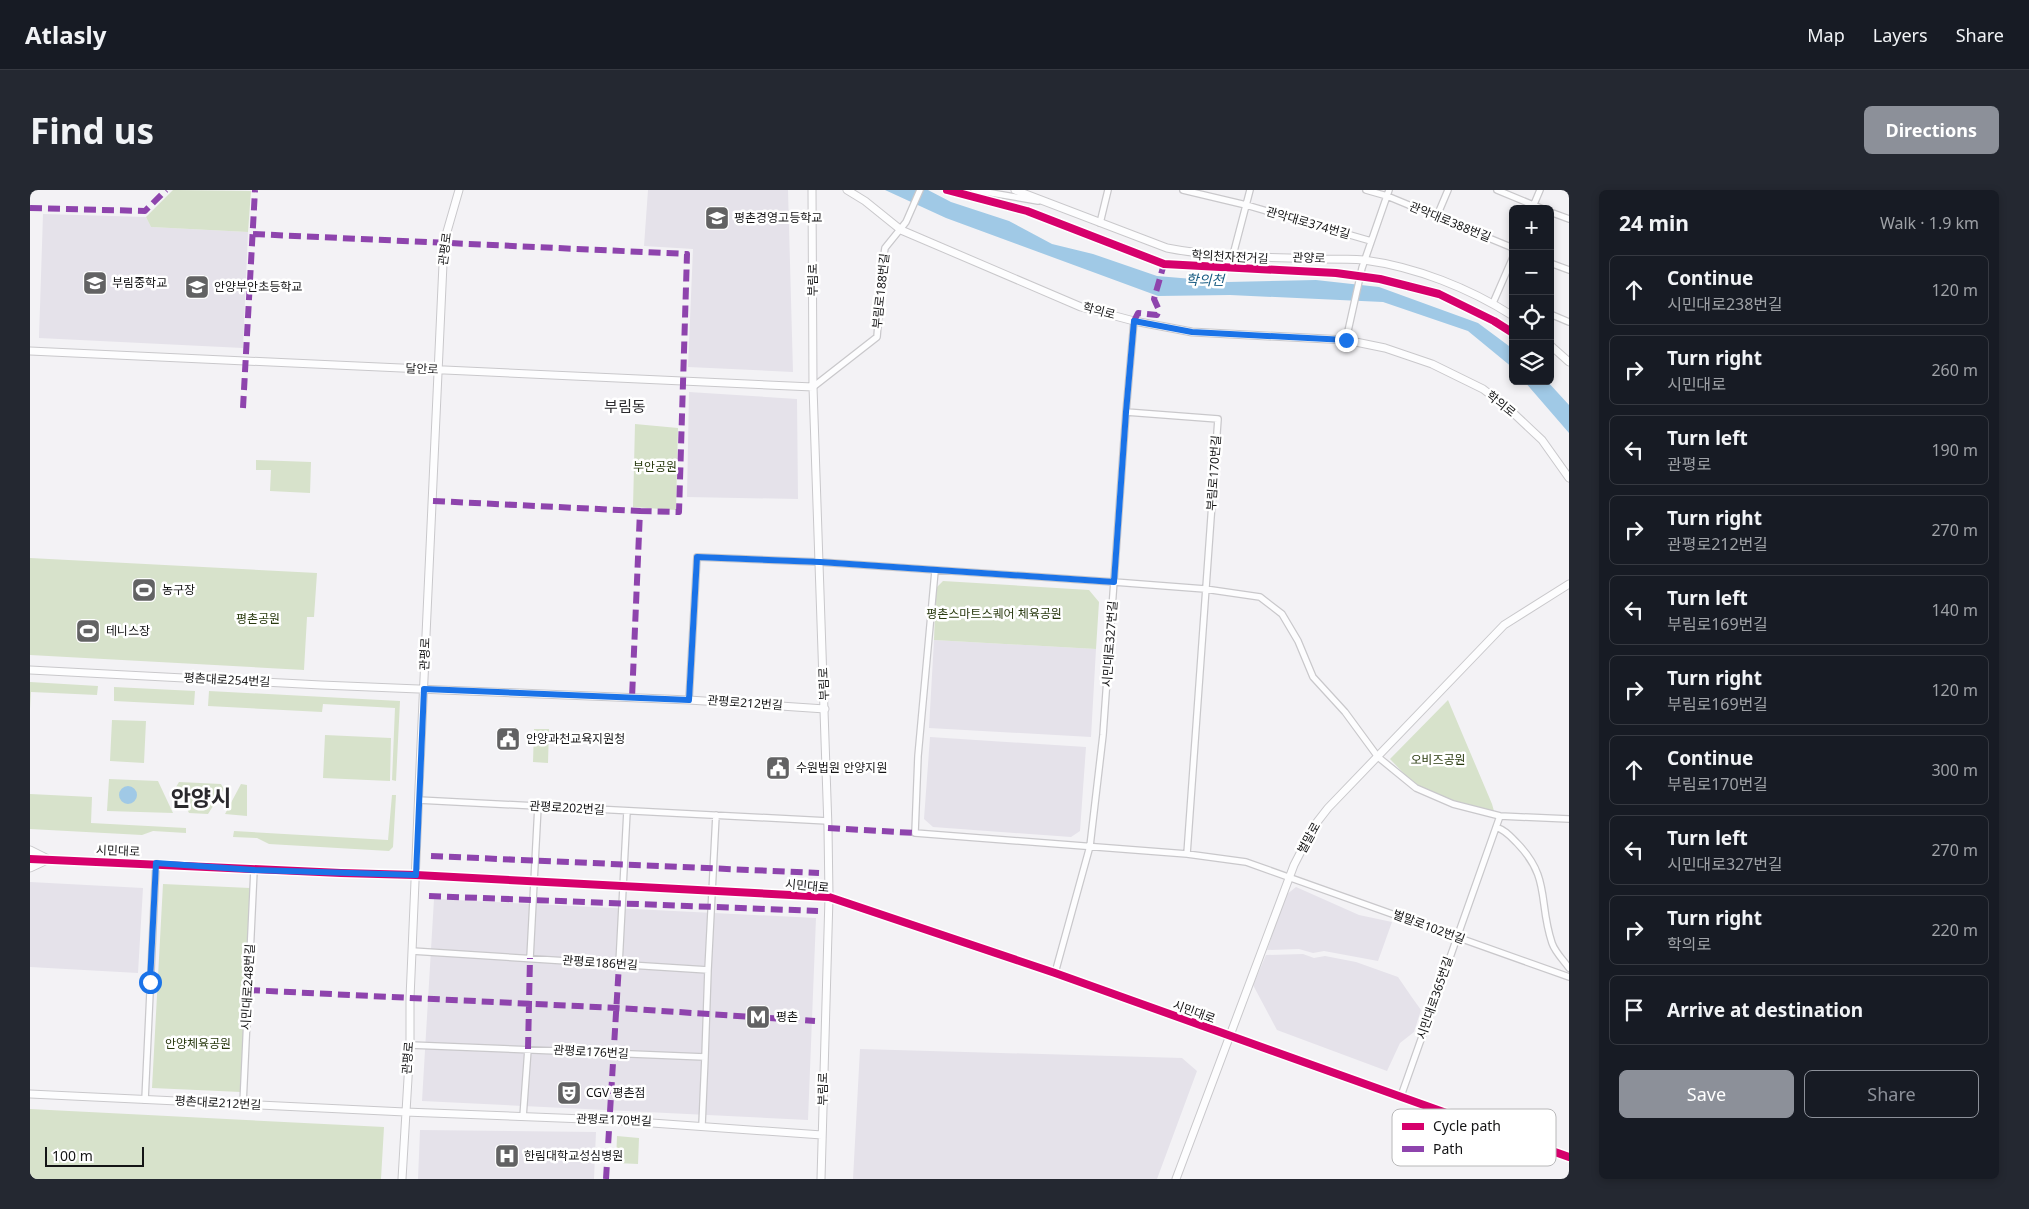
<!DOCTYPE html>
<meta charset="utf-8">
<style>
body{margin:0;font-family:"Noto Sans","Noto Sans KR",sans-serif;background:#242831;color:#f1f3f6}
.controls{position:absolute;right:15px;top:15px;display:grid;overflow:hidden;border-radius:8px;box-shadow:0 2px 8px #0003}
.controls button{width:45px;height:45px;display:grid;place-items:center;padding:0;border:0;border-bottom:1px solid #363941;background:#171b24;color:#f1f3f6;font:25px sans-serif}
.scale{position:absolute;left:15px;bottom:12px;width:99px;box-sizing:border-box;padding-left:5px;border:2px solid #141415;border-top:0;font-size:14px;line-height:18px;white-space:nowrap;color:#141415;-webkit-text-stroke:4px #fff;paint-order:stroke}
.stop{position:absolute;width:15px;height:15px;margin:-11px;border:4px solid #1a73e8;border-radius:50%;background:#fff}
.stop.end{background:#1a73e8;border-color:#fff;box-shadow:0 1px 5px #0008}
.list{margin:0;padding:0;list-style:none}
h2{display:flex;justify-content:space-between;align-items:center;height:65px;margin:0;padding:0 20px;font-size:21px}
h2 small{font-size:16px;font-weight:400;color:#9ea1a6}
.list li{display:grid;grid-template-columns:32px 1fr auto;gap:15px;align-items:center;box-sizing:border-box;height:70px;margin:0 10px 10px;padding:0 10px;border:1px solid #363941;border-radius:8px}
.list b{display:block;font-size:19px;white-space:nowrap}
.list p{margin:0;font-size:16px;white-space:nowrap;color:#9ea1a6}
.list em{font-size:16px;font-style:normal;color:#9ea1a6}
.actions{display:flex;gap:10px;padding:15px 20px}
.actions a{flex:1;padding:11px 0;border:1px solid #8c9099;border-radius:8px;text-align:center;font-size:18px;color:#8c9099}
.actions .main{background:#8c9099;color:#fff}
.icon{flex:none;width:28px;height:28px;fill:none;stroke:currentColor;stroke-width:2;stroke-linecap:round;stroke-linejoin:round}
.map{position:relative;flex:none;width:1539px;height:989px;overflow:hidden;border-radius:8px}
header{display:flex;align-items:center;gap:30px;box-sizing:border-box;height:70px;padding:0 25px;background:#171b24;border-bottom:1px solid #363941}
header strong{font-size:24px}
nav{display:flex;gap:28px;margin-inline-start:auto;font-size:18px}
.intro{display:flex;align-items:center;justify-content:space-between;box-sizing:border-box;height:120px;padding:0 30px}
h1{margin:0;font-size:35px}
.button{padding:12px 22px;border-radius:8px;background:#8c9099;color:#fff;font-size:18px;font-weight:700}
main{display:flex;gap:30px;padding:0 30px}
aside{flex:1;background:#171b24;border-radius:8px;box-shadow:0 2px 8px #0003}
.map>svg:first-child{display:block}
</style>
<header>
<strong>Atlasly</strong>
<nav><a>Map</a><a>Layers</a><a>Share</a></nav>
</header>
<div class="intro"><h1>Find us</h1><a class="button">Directions</a></div>
<main>
<div class="map">
<svg width="1539" height="989" viewBox="0 0 1539 989">
<rect width="100%" height="100%" fill="#f3f2f5"/>
<path fill="#e5e2ea" d="M618 0H758L763 182 658 177 663 59 614 56Z
M13 24 116 27 121 37 218 42 213 158 9 148Z
M659 202 767 209 768 309 657 307Z
M904 450 1066 459 1061 547 899 538Z
M900 547 1056 557 1050 641 1041 647 903 637 894 629Z
M0 692 113 698 108 783 0 777Z
M1266 697 1329 725 1362 732 1348 771 1294 761 1283 763 1269 759 1237 760 1256 705Z
M404 709 786 728 778 930 392 911Z
M1273 764 1284 768 1295 766 1326 772 1368 787 1381 806 1391 820 1384 842 1370 853 1357 881 1247 840 1223 795 1236 765Z
M830 859 1152 868 1167 881 1127 989H823Z
M390 940 566 942 564 989H388Z"/>
<path fill="#d7e2cb" d="M143 0 221 1 218 42 121 37 116 27Z
M605 234 648 238 646 320 603 317Z
M226 270 281 272 280 303 240 301 241 280H226Z
M0 368 287 383 284 427H277L274 480 0 465Z
M913 391 1059 400 1069 412 1066 459 904 450 906 398Z
M0 492 68 496 67 505 1 502 0 519Z
M84 497 165 501 164 515 84 511Z
M179 501 370 511 366 591 362 590 365 518 293 514 292 522 178 516Z
M1418 510 1462 614 1464 621H1455L1394 601 1382 592 1360 569Z
M82 530 116 531 114 573 80 571Z
M504 539H519L518 573 503 572Z
M295 545 361 548 360 591 293 588Z
M79 589 128 591 143 623 77 621Z
M149 592 191 594 194 599 178 624 159 623 146 597Z
M211 594 217 595V626L195 624Z
M0 604 62 607 61 633 156 638V643L123 641 112 645 0 639Z
M362 605H366L363 657 359 661 239 654 227 648 203 647 204 641 358 650Z
M133 694 220 698 211 902 122 898Z
M0 919 354 937 351 989H0Z
M587 946 609 948 608 974 586 973Z"/>
<path fill="#a0c9e6" d="M855 0H898L921 12 979 31 1022 54 1063 64 1127 86 1198 92 1286 90 1349 97 1448 133 1483 159V178L1438 141 1353 112 1200 105 1128 106 916 28Z
M1494 191H1517L1539 215V243Z
M89 605a9 9 0 1 1 18 0a9 9 0 1 1-18 0Z"/>
<g fill="none" stroke-linecap="round" stroke-linejoin="round">
<defs>
<path id="minor" d="M944 0 1008 11
M1153 0 1216 15 1341 51
M1336 0 1357 6 1483 58
M1467 0 1513 19
M1502 19 1510 0
M1520 22 1539 29
M1407 26 1418 0
M1070 33 1078 0
M1203 65 1220 0
M1520 73 1539 80
M1463 113 1483 67
M1520 124 1539 132
M1316 150 1332 78 1359 0
M783 197 847 147 853 71 855 58 876 32 890 0
M1096 222 1188 229 1157 664
M905 381 888 566 885 643 1157 664 1216 672 1539 787
M659 510 667 367 789 372 1084 392 1175 399 1230 407 1252 424 1268 451 1283 487 1315 522 1348 567 1386 598 1423 614 1470 626 1539 629
M388 610 798 631
M1466 637C1475 640 1480 646 1487 653 1521 688 1508 711 1522 753 1525 762 1534 771 1539 778
M382 761 678 780 686 625
M500 768 508 616
M589 774 597 621
M1025 783 1060 656 1073 545 1096 222 1104 131
M380 855 675 867 672 935
M675 867 678 780
M1371 906 1470 626
M115 910 126 673
M213 914 224 680
M493 927 498 859"/>
<path id="tertiary" d="M782 0 783 197 798 638 799 707 791 989
M817 0 835 11 871 40 1051 117 1104 131 1162 142 1316 150 1355 158 1402 174 1453 199 1479 219 1512 250 1539 288
M985 0 1137 58C1188 68 1241 67 1293 69 1306 69 1321 69 1334 70 1386 77 1439 98 1483 126
M1520 155 1539 172
M0 161 783 197
M0 480 291 495 659 510 795 519
M0 660 16 668
M0 669 311 683 386 685 799 707 1025 783 1539 967
M0 678 15 671
M0 904 375 922 580 930 792 945
M372 989 380 855V808L389 598 414 52 429 0
M1146 989 1264 675 1284 636 1298 618 1474 435 1539 394"/>
</defs>
<use href="#minor" stroke="#c9c8cb" stroke-width="8"/>
<use href="#tertiary" stroke="#c9c8cb" stroke-width="9"/>
<use href="#minor" stroke="#fdfdfe" stroke-width="5.5"/>
<use href="#tertiary" stroke="#fdfdfe" stroke-width="7"/>
<path stroke="#8e44ad" stroke-width="6" stroke-dasharray="12 6" stroke-linecap="butt" d="M0 18 115 21 136 0
M223 44 657 64 649 322 610 321
M1104 131 1108 123 1127 125 1129 120 1124 109 1134 74
M213 218 225 0
M403 311 610 321 602 508
M798 638 885 643
M401 666 789 683
M399 706 788 721
M218 800 587 818 785 831
M498 859 500 768
M580 922 589 774
M576 989 579 940"/>
<defs>
<path id="cycleway" d="M917 0 997 21 1134 74 1306 83 1350 89 1409 104 1464 131 1483 143
M0 669 311 683 386 685 799 707 1025 783 1539 967"/>
</defs>
<use href="#cycleway" stroke="#fff" stroke-width="11"/>
<use href="#cycleway" stroke="#d6006c" stroke-width="8"/>
</g>
<g fill="none" stroke-linecap="round" stroke-linejoin="round">
<path stroke="#1a73e8" stroke-width="6" d="M120 792 126 673 224 680 386 685 394 499 659 510 667 367 790 372 1084 392 1096 222 1104 131 1162 142 1316 150"/>
</g>
<defs>
<symbol id="school-square" viewBox="-11 -11 22 22"><rect x="-9" y="-9" width="18" height="18" rx="4" fill="#626263" stroke="#fff"/><path d="M0-5L7-2L0 1L-7-2ZM-4 1L0 2.5L4 1V4Q0 6-4 4Z" fill="#fff"/></symbol>
<symbol id="stadium-square" viewBox="-11 -11 22 22"><rect x="-9" y="-9" width="18" height="18" rx="4" fill="#626263" stroke="#fff"/><path d="M0-5a6.5 5 0 1 0 0 10a6.5 5 0 1 0 0-10ZM-3.5-1.8h7v3.6h-7Z" fill="#fff"/></symbol>
<symbol id="civic-square" viewBox="-11 -11 22 22"><rect x="-9" y="-9" width="18" height="18" rx="4" fill="#626263" stroke="#fff"/><path d="M-.6-6.5H3V-4.5H.6V-3L4-1V1h2V6H-6V1h2V-1L-.6-3ZM-1.2 2.5V6h2.4V2.5Z" fill="#fff"/></symbol>
<symbol id="metro-square" viewBox="-11 -11 22 22"><rect x="-9" y="-9" width="18" height="18" rx="4" fill="#626263" stroke="#fff"/><path d="M-5.5 5V-5H-3L0 0L3-5H5.5V5H3V-.5L0 4L-3-.5V5Z" fill="#fff"/></symbol>
<symbol id="theatre-square" viewBox="-11 -11 22 22"><rect x="-9" y="-9" width="18" height="18" rx="4" fill="#626263" stroke="#fff"/><path d="M-5-5.5Q0-4 5-5.5V0Q5 5 0 6Q-5 5-5 0ZM-3.3-2.5H-1v1.5H-3.3ZM1-2.5H3.3v1.5H1ZM-2.8 1Q0 5.5 2.8 1Z" fill="#fff"/></symbol>
<symbol id="hospital-square" viewBox="-11 -11 22 22"><rect x="-9" y="-9" width="18" height="18" rx="4" fill="#626263" stroke="#fff"/><path d="M-5-5h3v3.5h4V-5h3V5h-3V1.5h-4V5h-3Z" fill="#fff"/></symbol>
</defs>
<g fill-rule="evenodd">
<use href="#school-square" x="673" y="14" width="28" height="28"/>
<use href="#school-square" x="51" y="79" width="28" height="28"/>
<use href="#school-square" x="153" y="83" width="28" height="28"/>
<use href="#stadium-square" x="100" y="386" width="28" height="28"/>
<use href="#stadium-square" x="44" y="427" width="28" height="28"/>
<use href="#civic-square" x="464" y="535" width="28" height="28"/>
<use href="#civic-square" x="734" y="564" width="28" height="28"/>
<use href="#metro-square" x="714" y="813" width="28" height="28"/>
<use href="#theatre-square" x="525" y="889" width="28" height="28"/>
<use href="#hospital-square" x="463" y="952" width="28" height="28"/>
</g>
<g text-anchor="middle" stroke-width="5" stroke-linejoin="round" paint-order="stroke">
<g font-size="12" fill="#141415" stroke="#fff" text-anchor="start">
<text x="704" y="32">평촌경영고등학교</text>
<text x="82" y="97">부림중학교</text>
<text x="184" y="101">안양부안초등학교</text>
<text x="132" y="404">농구장</text>
<text x="76" y="445">테니스장</text>
<text x="496" y="553">안양과천교육지원청</text>
<text x="766" y="582">수원법원 안양지원</text>
<text x="746" y="831">평촌</text>
<text x="556" y="907">CGV 평촌점</text>
<text x="494" y="970">한림대학교성심병원</text>
</g>
<g font-size="12" fill="#141415" stroke="#fff">
<text transform="translate(1420 32) rotate(22)" y="4">관악대로388번길</text>
<text transform="translate(1278 33) rotate(16)" y="4">관악대로374번길</text>
<text transform="translate(415 59) rotate(-83)" y="4">관평로</text>
<text transform="translate(1200 67) rotate(3)" y="4">학의천자전거길</text>
<text transform="translate(1279 68) rotate(2)" y="4">관양로</text>
<text transform="translate(783 90) rotate(-90)" y="4">부림로</text>
<text transform="translate(851 101) rotate(-84)" y="4">부림로188번길</text>
<text transform="translate(1069 121) rotate(15)" y="4">학의로</text>
<text transform="translate(392 179) rotate(2)" y="4">달안로</text>
<text transform="translate(1471 214) rotate(39)" y="4">학의로</text>
<text transform="translate(1184 283) rotate(-86)" y="4">부림로170번길</text>
<text transform="translate(1080 454) rotate(-86)" y="4">시민대로327번길</text>
<text transform="translate(395 464) rotate(-88)" y="4">관평로</text>
<text transform="translate(197 490) rotate(3)" y="4">평촌대로254번길</text>
<text transform="translate(794 494) rotate(-92)" y="4">부림로</text>
<text transform="translate(715 513) rotate(4)" y="4">관평로212번길</text>
<text transform="translate(537 618) rotate(3)" y="4">관평로202번길</text>
<text transform="translate(1279 648) rotate(-61)" y="4">벌말로</text>
<text transform="translate(88 661) rotate(2)" y="4">시민대로</text>
<text transform="translate(777 696) rotate(5)" y="4">시민대로</text>
<text transform="translate(1399 737) rotate(20)" y="4">벌말로102번길</text>
<text transform="translate(570 773) rotate(4)" y="4">관평로186번길</text>
<text transform="translate(218 797) rotate(-87)" y="4">시민대로248번길</text>
<text transform="translate(1405 808) rotate(-71)" y="4">시민대로365번길</text>
<text transform="translate(1164 822) rotate(20)" y="4">시민대로</text>
<text transform="translate(561 862) rotate(3)" y="4">관평로176번길</text>
<text transform="translate(378 868) rotate(-86)" y="4">관평로</text>
<text transform="translate(793 899) rotate(-89)" y="4">부림로</text>
<text transform="translate(188 913) rotate(3)" y="4">평촌대로212번길</text>
<text transform="translate(584 930) rotate(2)" y="4">관평로170번길</text>
</g>
<g font-size="12" fill="#293a0f" stroke="#fff">
<text x="625" y="281">부안공원</text>
<text x="964" y="428">평촌스마트스퀘어 체육공원</text>
<text x="228" y="433">평촌공원</text>
<text x="1408" y="574">오비즈공원</text>
<text x="168" y="858">안양체육공원</text>
</g>
<g font-size="14" font-style="italic" fill="#185c83" stroke="#fff">
<text transform="translate(1175 90) rotate(1)" y="5">학의천</text>
</g>
<g font-size="15" fill="#2a292d" stroke="#fff">
<text x="595" y="222">부림동</text>
</g>
<g font-size="22" font-weight="bold" fill="#2a292d" stroke="#fff">
<text x="171" y="616">안양시</text>
</g>
</g>
<rect x="1362" y="919" width="164" height="57" rx="8" fill="#fff" stroke="#b8b8b9" stroke-width="1"/>
<rect x="1372" y="933" width="22" height="7" fill="#d6006c"/>
<rect x="1372" y="956" width="22" height="6" fill="#8e44ad"/>
<g font-size="14" fill="#141415">
<text x="1403" y="941">Cycle path</text>
<text x="1403" y="964">Path</text>
</g>
</svg>
<div class="controls">
<button>+</button>
<button>−</button>
<button><svg class="icon" aria-label="locate" viewBox="0 0 24 24"><circle cx="12" cy="12" r="6"/><path d="M12 2v4M12 18v4M2 12h4M18 12h4"/></svg></button>
<button><svg class="icon" aria-label="layers" viewBox="0 0 24 24"><path d="M12 4l9 5-9 5-9-5zM3 14l9 5 9-5"/></svg></button>
</div>
<div class="scale">100 m</div>
<div class="stop" style="left:120px;top:792px"></div>
<div class="stop end" style="left:1316px;top:150px"></div>
</div>
<aside>
<h2>24 min<small>Walk · 1.9 km</small></h2>
<ul class="list">
<li><svg class="icon" aria-label="ahead" viewBox="0 0 24 24"><path d="M12 20V5M6 11l6-6 6 6"/></svg><div><b>Continue</b><p>시민대로238번길</p></div><em>120 m</em></li>
<li><svg class="icon" aria-label="right" viewBox="0 0 24 24"><path d="M7 20v-9h11M14 6l5 5-5 5"/></svg><div><b>Turn right</b><p>시민대로</p></div><em>260 m</em></li>
<li><svg class="icon" aria-label="left" viewBox="0 0 24 24"><path d="M17 20v-9H6M10 6l-5 5 5 5"/></svg><div><b>Turn left</b><p>관평로</p></div><em>190 m</em></li>
<li><svg class="icon" aria-label="right" viewBox="0 0 24 24"><path d="M7 20v-9h11M14 6l5 5-5 5"/></svg><div><b>Turn right</b><p>관평로212번길</p></div><em>270 m</em></li>
<li><svg class="icon" aria-label="left" viewBox="0 0 24 24"><path d="M17 20v-9H6M10 6l-5 5 5 5"/></svg><div><b>Turn left</b><p>부림로169번길</p></div><em>140 m</em></li>
<li><svg class="icon" aria-label="right" viewBox="0 0 24 24"><path d="M7 20v-9h11M14 6l5 5-5 5"/></svg><div><b>Turn right</b><p>부림로169번길</p></div><em>120 m</em></li>
<li><svg class="icon" aria-label="ahead" viewBox="0 0 24 24"><path d="M12 20V5M6 11l6-6 6 6"/></svg><div><b>Continue</b><p>부림로170번길</p></div><em>300 m</em></li>
<li><svg class="icon" aria-label="left" viewBox="0 0 24 24"><path d="M17 20v-9H6M10 6l-5 5 5 5"/></svg><div><b>Turn left</b><p>시민대로327번길</p></div><em>270 m</em></li>
<li><svg class="icon" aria-label="right" viewBox="0 0 24 24"><path d="M7 20v-9h11M14 6l5 5-5 5"/></svg><div><b>Turn right</b><p>학의로</p></div><em>220 m</em></li>
<li><svg class="icon" aria-label="arrive" viewBox="0 0 24 24"><path d="M6 21V4h12l-3 4 3 4H6"/></svg><div><b>Arrive at destination</b></div></li>
</ul>
<div class="actions"><a class="main">Save</a><a>Share</a></div>
</aside>
</main>
